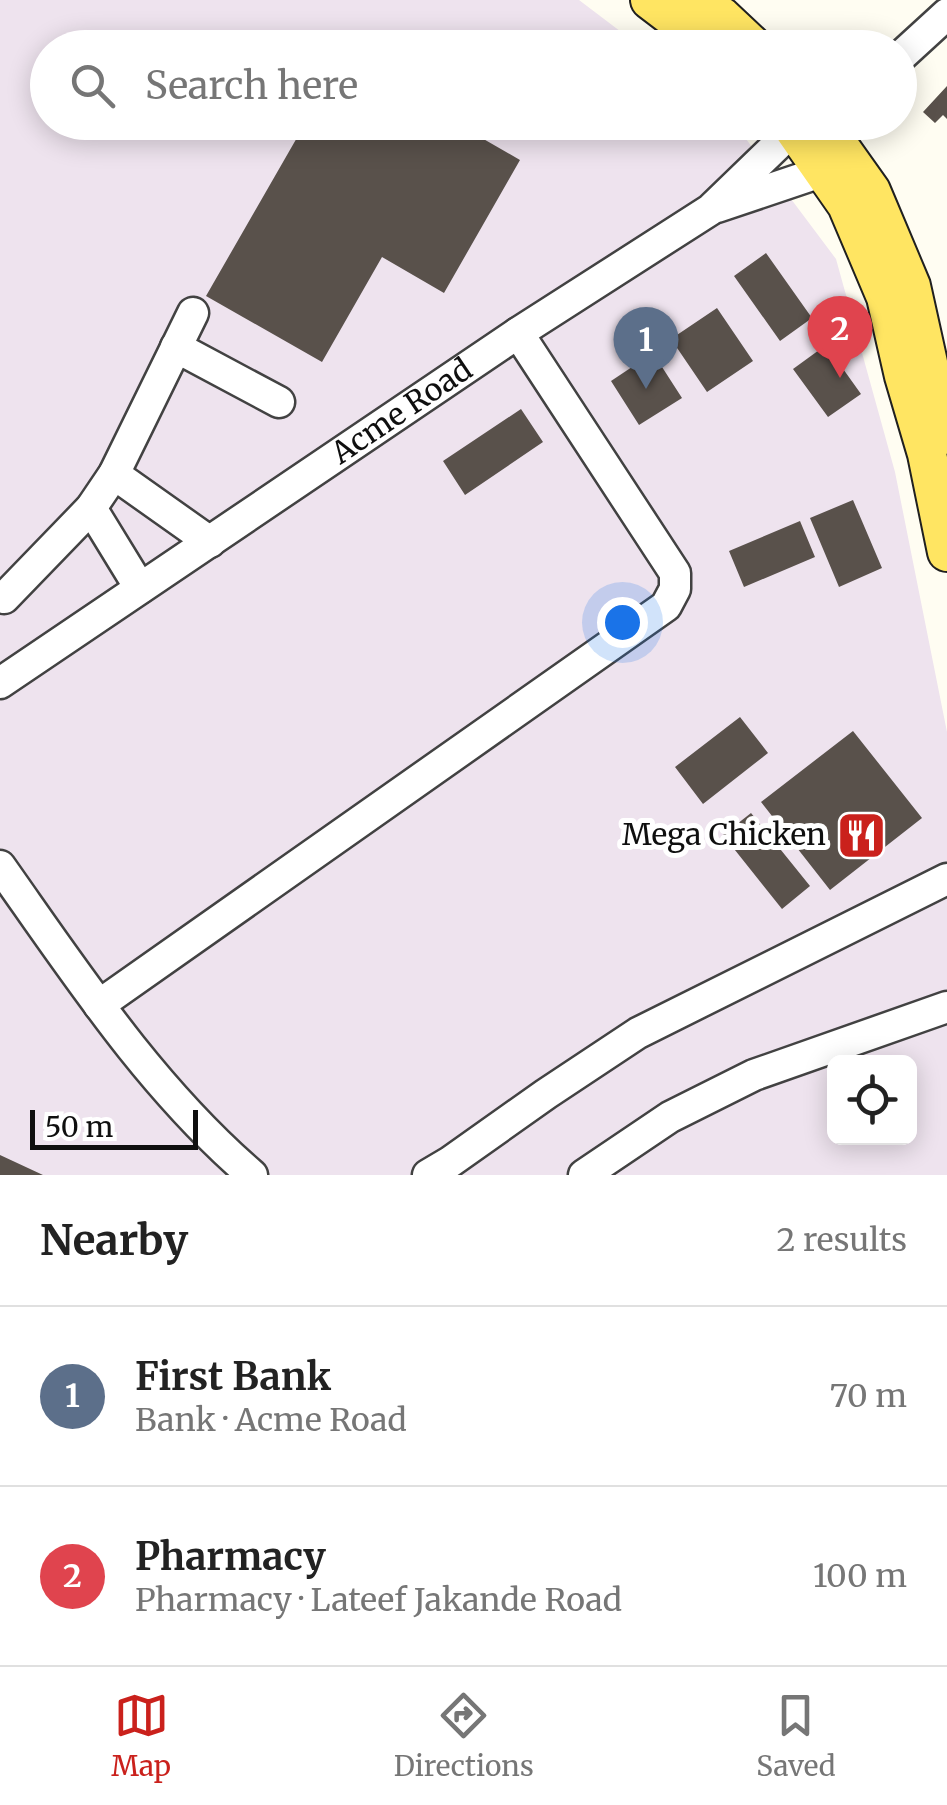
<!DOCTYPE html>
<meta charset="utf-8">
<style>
body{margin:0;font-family:Merriweather,serif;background:#f6f6f6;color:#222}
.controls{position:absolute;right:30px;bottom:30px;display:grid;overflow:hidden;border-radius:15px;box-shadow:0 5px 25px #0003}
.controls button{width:90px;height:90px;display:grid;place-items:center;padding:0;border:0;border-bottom:2px solid #e0e0e0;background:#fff;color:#222;font:50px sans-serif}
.scale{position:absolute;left:30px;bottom:25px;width:168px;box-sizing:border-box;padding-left:10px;border:5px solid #0f0f0f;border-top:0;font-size:28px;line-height:35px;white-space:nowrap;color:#0f0f0f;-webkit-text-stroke:8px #fff;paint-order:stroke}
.you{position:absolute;left:622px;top:622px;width:35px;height:35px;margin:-25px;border:8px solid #fff;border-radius:50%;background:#1a73e8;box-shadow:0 0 0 15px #1a73e833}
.badge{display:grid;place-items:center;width:65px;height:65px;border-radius:50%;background:#ca211c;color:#fff;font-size:32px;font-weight:700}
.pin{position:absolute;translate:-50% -82px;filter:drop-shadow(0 2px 5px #0008)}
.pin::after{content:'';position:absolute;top:52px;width:35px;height:30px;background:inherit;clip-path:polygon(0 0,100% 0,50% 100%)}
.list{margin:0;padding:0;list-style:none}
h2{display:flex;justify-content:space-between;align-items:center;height:130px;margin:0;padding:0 40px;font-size:42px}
h2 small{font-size:32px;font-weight:400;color:#767676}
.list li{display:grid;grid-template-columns:65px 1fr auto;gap:30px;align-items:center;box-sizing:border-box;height:180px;padding:0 40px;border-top:2px solid #e0e0e0}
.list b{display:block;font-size:38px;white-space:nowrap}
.list p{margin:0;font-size:32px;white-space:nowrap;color:#767676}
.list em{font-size:32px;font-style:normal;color:#767676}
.icon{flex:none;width:55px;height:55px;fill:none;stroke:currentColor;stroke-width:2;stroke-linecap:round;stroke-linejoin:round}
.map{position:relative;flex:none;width:947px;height:1175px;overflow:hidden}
.search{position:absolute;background:#fff;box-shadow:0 5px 25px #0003;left:30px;right:30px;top:30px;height:110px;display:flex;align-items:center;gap:25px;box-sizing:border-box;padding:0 35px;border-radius:55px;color:#767676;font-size:38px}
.sheet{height:490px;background:#fff}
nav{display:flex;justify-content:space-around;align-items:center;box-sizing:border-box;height:140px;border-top:2px solid #e0e0e0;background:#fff;font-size:28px;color:#767676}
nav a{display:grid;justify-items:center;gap:5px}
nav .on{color:#ca211c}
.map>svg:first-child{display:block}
</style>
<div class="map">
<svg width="947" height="1175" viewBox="0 0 947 1175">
<rect width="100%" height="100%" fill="#fffdf2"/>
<path fill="#eee3ee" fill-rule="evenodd" d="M0 0H579L641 47 48 48V122L734 123 836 259 895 472 947 732V1175H0ZM834 1062H910V1138H834Z"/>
<path fill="#59514b" d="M947 86V119L943 115 935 123 923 112Z
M306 122H454L520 160 444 293 382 257 322 362 206 296Z
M766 253 812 318 780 341 734 276Z
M717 308 753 361 707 392 671 339Z
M826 345 861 394 828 417 793 369Z
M653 353 682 398 639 425 611 381Z
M521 409 543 442 465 495 443 461Z
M853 500 882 568 839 587 810 518Z
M800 521 815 557 744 587 729 551Z
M740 717 768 753 703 804 675 767Z
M853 731 922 818 830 890 761 802Z
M751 813 810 886 782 909 723 835Z
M0 1155 43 1175H0Z"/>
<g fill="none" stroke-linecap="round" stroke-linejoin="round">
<defs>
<g id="minor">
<path d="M900 57 947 14"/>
<path d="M717 207 824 171 841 158"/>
<path d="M176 347 279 402"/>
<path d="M114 474 210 542"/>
<path d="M91 508 140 588"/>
<path d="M4 598 91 508 114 474 193 313"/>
<path id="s1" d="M0 683 518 333 710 210 801 122"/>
<path d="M0 866C77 975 150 1087 252 1175"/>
<path d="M99 1005 666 606 675 589V573L518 333"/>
<path d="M428 1175 450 1162 546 1094 638 1033 947 879"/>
<path d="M584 1175 670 1117 754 1075 947 1007"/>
</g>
<path id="major" d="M650 0 713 48
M698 0 722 17 755 48
M789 122 847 205 886 297 904 376 927 454 947 552
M822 122 871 191 911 286 944 435"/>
</defs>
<use href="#minor" stroke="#424242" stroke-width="35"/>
<use href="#major" stroke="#202020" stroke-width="42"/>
<use href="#minor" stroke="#fff" stroke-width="30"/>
<use href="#major" stroke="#ffe562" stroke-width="38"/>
</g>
<defs>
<symbol id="restaurant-square" viewBox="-11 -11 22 22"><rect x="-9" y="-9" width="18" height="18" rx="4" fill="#ca211c" stroke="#fff"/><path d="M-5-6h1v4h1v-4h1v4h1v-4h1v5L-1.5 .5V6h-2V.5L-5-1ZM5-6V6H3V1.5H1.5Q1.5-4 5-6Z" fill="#fff"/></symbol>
</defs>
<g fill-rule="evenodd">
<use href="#restaurant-square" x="834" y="808" width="55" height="55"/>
</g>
<g text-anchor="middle" stroke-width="10" stroke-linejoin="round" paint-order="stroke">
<g font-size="30" fill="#0f0f0f" stroke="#fff">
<text dy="10" stroke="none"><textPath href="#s1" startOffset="485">Acme Road</textPath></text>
</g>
<g font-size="30" fill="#0f0f0f" stroke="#fff" text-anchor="end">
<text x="826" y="845">Mega Chicken</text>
</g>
</g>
</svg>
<div class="controls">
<button><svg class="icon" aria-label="locate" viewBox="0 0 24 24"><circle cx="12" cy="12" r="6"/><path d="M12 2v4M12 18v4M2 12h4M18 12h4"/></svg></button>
</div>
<div class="scale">50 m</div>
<div class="you"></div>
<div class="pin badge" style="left:646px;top:389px;background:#5c6f8a">1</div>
<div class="pin badge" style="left:840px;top:378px;background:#e0444e">2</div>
<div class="search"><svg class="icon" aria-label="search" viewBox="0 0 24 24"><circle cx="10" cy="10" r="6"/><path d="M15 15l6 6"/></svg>Search here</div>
</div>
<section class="sheet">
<h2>Nearby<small>2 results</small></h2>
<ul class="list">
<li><span class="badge" style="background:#5c6f8a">1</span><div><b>First Bank</b><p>Bank · Acme Road</p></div><em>70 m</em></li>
<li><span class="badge" style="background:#e0444e">2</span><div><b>Pharmacy</b><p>Pharmacy · Lateef Jakande Road</p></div><em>100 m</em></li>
</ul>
</section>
<nav>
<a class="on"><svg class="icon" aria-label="map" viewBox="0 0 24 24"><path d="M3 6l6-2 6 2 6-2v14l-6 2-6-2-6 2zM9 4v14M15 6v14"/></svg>Map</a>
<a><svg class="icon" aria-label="directions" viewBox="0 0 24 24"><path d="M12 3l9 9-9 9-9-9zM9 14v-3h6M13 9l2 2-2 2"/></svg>Directions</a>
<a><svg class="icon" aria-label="saved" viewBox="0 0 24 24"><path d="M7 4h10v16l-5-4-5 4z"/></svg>Saved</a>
</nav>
